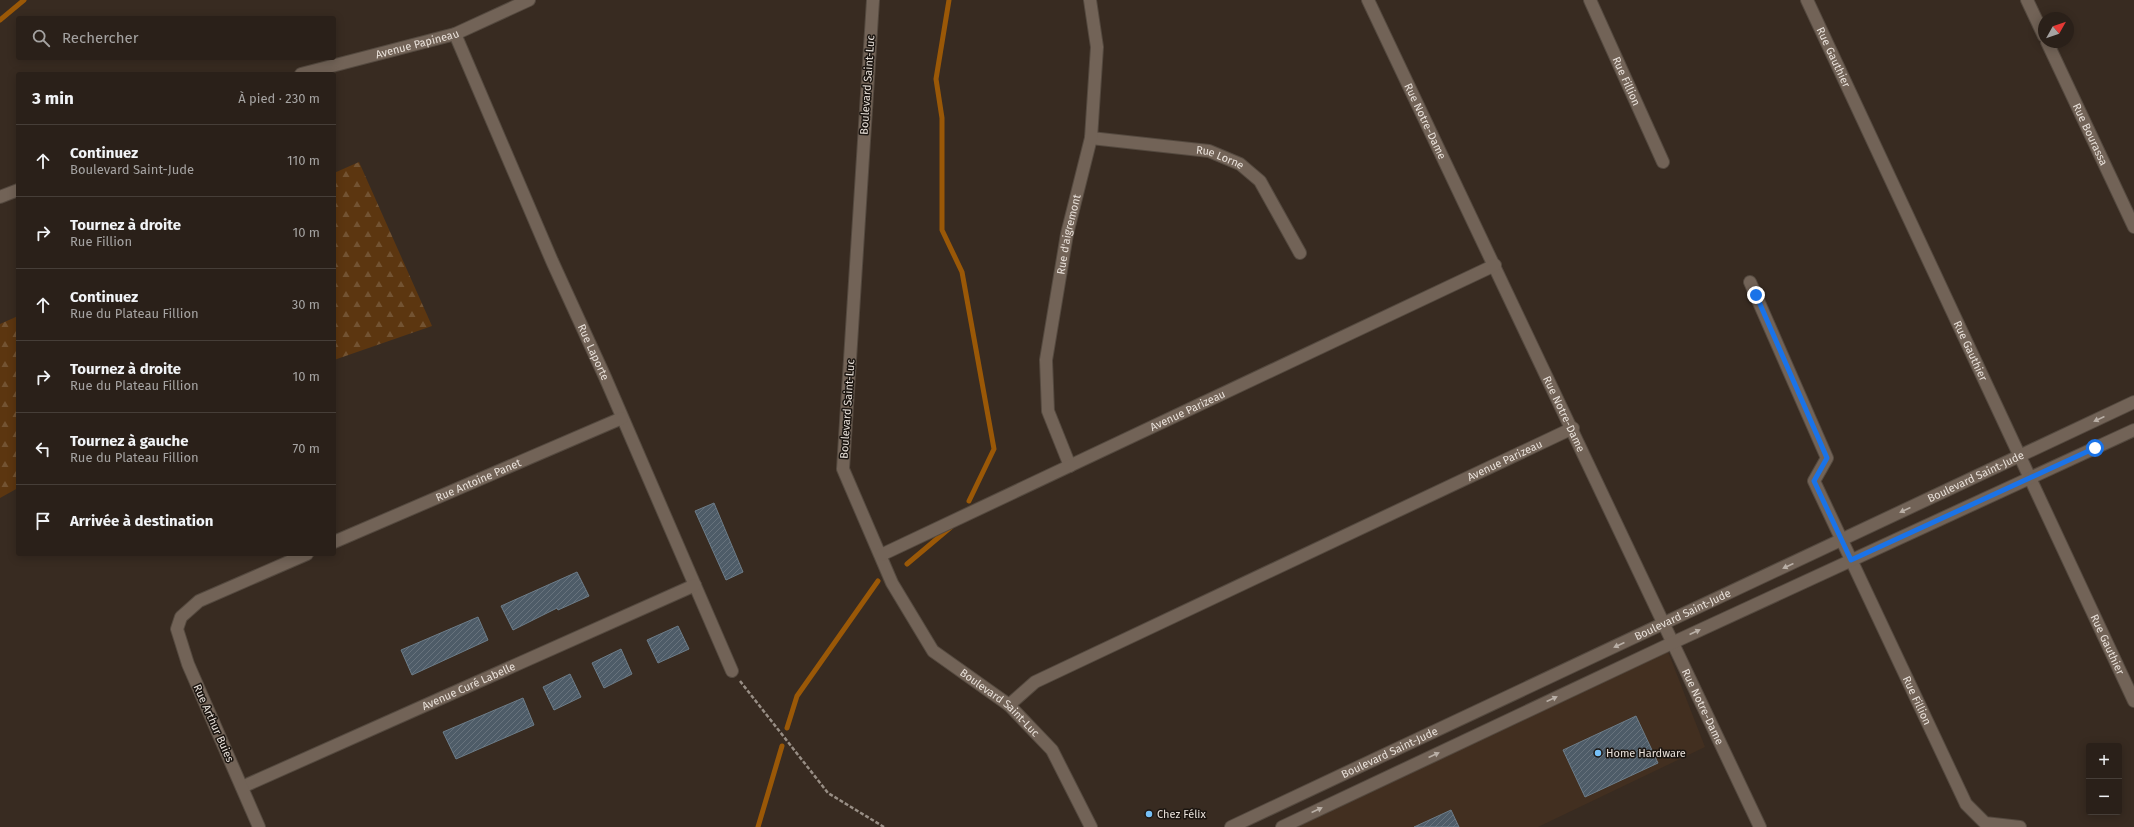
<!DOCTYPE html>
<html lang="fr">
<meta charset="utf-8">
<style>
body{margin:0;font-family:"Fira Sans",sans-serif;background:#322822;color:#f1f3f6}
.controls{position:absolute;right:12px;bottom:12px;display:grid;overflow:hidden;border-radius:4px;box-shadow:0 2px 10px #0003}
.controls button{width:36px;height:36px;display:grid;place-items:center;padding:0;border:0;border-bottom:1px solid #463e38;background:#2a2019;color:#f1f3f6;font:20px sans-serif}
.compass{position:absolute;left:2038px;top:12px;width:36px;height:36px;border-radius:50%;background:#2a2019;box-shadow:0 2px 10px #0003;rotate:50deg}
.stop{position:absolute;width:12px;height:12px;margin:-9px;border:3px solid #1a73e8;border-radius:50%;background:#fff}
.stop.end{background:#1a73e8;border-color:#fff;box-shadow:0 1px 4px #0008}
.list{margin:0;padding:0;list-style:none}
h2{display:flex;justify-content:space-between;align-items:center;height:52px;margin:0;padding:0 16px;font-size:17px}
h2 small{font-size:13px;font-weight:400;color:#a5a3a2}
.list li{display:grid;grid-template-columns:26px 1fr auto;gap:12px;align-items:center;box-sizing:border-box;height:72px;padding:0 16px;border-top:1px solid #463e38}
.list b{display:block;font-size:15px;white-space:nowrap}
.list p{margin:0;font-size:13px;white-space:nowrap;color:#a5a3a2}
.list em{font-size:13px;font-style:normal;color:#a5a3a2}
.icon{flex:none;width:22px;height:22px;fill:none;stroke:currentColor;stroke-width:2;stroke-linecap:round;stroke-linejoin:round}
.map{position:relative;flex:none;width:2134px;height:827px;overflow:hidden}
.search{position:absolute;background:#2a2019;box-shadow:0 2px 10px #0003;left:16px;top:16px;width:320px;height:44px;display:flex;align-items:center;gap:10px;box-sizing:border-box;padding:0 14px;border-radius:4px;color:#a5a3a2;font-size:15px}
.panel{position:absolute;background:#2a2019;box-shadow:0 2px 10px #0003;left:16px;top:72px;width:320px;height:484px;border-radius:4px}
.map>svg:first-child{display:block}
</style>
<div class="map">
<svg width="2134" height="827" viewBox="0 0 2134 827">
<defs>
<pattern id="forest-firs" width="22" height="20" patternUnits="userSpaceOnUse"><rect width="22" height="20" fill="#5c3610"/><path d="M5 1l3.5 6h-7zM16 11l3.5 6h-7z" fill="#735332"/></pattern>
<pattern id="building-hatch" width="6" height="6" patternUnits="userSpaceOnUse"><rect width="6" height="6" fill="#4e5c68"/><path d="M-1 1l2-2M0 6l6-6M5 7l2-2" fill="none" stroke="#68737d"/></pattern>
</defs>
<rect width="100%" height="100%" fill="#382b21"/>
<path fill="#422f20" d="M1667 649 1705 747 1538 827H1291Z"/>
<path fill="url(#forest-firs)" d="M359 162 432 326 334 360V173Z
M18 316V488L0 498V324Z"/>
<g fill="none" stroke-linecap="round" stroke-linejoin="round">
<path stroke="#9a5807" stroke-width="5" d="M949 0 936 79 942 118V230L962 272 994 449 969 501
M0 20 24 0
M907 564 951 527
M787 728 797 696 878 581
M758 827 782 746"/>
</g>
<path fill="url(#building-hatch)" stroke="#6d7d89" d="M714 503 743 572 726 580 695 511Z
M577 572 589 596 558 610 557 608 513 630 501 606Z
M478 617 488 640 412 675 401 650Z
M678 626 689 649 658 663 647 640Z
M621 649 632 674 604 688 592 663Z
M570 674 581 697 554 710 543 687Z
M523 698 534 725 456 759 443 732Z
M1636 716 1658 763 1585 797 1563 750Z
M1451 810 1459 827H1414Z"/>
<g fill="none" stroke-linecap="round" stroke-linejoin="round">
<defs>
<g id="minor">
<path id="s1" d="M873 0 843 469 892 583 933 651 1009 705 1052 750 1091 827"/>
<path id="s2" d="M1368 0 1760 827"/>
<path id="s3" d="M1590 0 1663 162"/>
<path id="s4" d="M1807 0 2134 701"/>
<path d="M2027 0 2044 36"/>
<path id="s5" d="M455 34 552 261 605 377 732 671"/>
<path id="s6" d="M2047 42 2134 227"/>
<path id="s7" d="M301 74 455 34 529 0"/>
<path id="s8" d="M1091 138 1209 151 1240 164 1260 181 1300 253"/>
<path d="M0 197 18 190"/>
<path id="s9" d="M1750 282 1827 458 1814 481 1966 804 1985 823 2020 827"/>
<path id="s10" d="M1070 466 1048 411 1046 360 1067 234 1091 138 1097 47 1090 0"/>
<path id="s11" d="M334 542 622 418"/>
<path id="s12" d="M881 555 1495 265"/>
<path id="s13" d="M1009 705 1035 682 1573 428"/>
<path id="s14" d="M242 787 695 585"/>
<path d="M259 827 188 664 177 629 181 617 199 601 307 554"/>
</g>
<g id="tertiary">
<path id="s15" d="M1231 827 2134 402"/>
<path d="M1282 827 1672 643 2134 430"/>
</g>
</defs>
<use href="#minor" stroke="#54493f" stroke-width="14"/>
<use href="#tertiary" stroke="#54493f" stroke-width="14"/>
<path stroke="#988e85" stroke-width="2.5" stroke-dasharray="4 2" stroke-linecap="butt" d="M740 681 828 793 884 827"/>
<use href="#minor" stroke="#726357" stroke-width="12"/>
<use href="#tertiary" stroke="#726357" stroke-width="12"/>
</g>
<defs><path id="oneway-solid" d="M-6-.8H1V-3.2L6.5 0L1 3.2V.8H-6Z"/></defs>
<g fill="#b9afa6">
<use href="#oneway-solid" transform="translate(2099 419) rotate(155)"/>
<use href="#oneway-solid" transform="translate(1905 510) rotate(155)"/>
<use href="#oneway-solid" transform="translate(1788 566) rotate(155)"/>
<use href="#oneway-solid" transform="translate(1695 632) rotate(-25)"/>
<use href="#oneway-solid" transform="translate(1619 645) rotate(155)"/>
<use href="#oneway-solid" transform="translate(1552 699) rotate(-25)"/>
<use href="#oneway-solid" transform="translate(1434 755) rotate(-25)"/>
<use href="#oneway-solid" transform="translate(1317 810) rotate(-25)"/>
</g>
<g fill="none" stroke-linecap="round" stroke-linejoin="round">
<path stroke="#1a73e8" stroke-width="5" d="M1756 295 1827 458 1814 481 1851 560 2095 448"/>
</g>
<g fill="#76c0f7" stroke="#1b1510" stroke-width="1.5">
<circle cx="1598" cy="753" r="4"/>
<circle cx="1149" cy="814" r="4"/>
</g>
<g text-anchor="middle" stroke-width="3" stroke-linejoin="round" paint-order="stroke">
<g font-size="11" fill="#e9e1da" stroke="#1b1510">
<text dy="4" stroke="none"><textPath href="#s7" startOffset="120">Avenue Papineau</textPath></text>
<text dy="4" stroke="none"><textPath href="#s4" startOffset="63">Rue Gauthier</textPath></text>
<text dy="4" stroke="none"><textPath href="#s3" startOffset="89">Rue Fillion</textPath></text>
<text transform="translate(867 85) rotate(-86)" y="4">Boulevard Saint-Luc</text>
<text dy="4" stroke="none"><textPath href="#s2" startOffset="134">Rue Notre-Dame</textPath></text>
<text dy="4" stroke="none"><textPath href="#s6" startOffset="102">Rue Bourassa</textPath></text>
<text dy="4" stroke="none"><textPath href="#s8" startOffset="131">Rue Lorne</textPath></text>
<text dy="4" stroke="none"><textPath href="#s10" startOffset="238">Rue d'aigremont</textPath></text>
<text dy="4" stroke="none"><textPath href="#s4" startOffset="387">Rue Gauthier</textPath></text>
<text dy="4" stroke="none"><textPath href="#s5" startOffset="347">Rue Laporte</textPath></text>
<text transform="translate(847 409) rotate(-86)" y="4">Boulevard Saint-Luc</text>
<text dy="4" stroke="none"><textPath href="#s12" startOffset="339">Avenue Parizeau</textPath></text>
<text dy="4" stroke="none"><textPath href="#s2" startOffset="458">Rue Notre-Dame</textPath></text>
<text dy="4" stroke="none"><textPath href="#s13" startOffset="554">Avenue Parizeau</textPath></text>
<text dy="4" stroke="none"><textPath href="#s15" startOffset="823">Boulevard Saint-Jude</textPath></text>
<text dy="4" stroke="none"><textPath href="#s11" startOffset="157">Rue Antoine Panet</textPath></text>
<text dy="4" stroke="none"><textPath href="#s15" startOffset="499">Boulevard Saint-Jude</textPath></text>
<text dy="4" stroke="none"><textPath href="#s4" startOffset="711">Rue Gauthier</textPath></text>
<text dy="4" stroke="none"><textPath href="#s14" startOffset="248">Avenue Curé Labelle</textPath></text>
<text dy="4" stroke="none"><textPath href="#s9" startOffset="461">Rue Fillion</textPath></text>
<text dy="4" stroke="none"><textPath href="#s1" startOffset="758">Boulevard Saint-Luc</textPath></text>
<text dy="4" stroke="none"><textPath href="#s2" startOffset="782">Rue Notre-Dame</textPath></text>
<text transform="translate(214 723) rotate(66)" y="4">Rue Arthur Buies</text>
<text dy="4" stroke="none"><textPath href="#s15" startOffset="175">Boulevard Saint-Jude</textPath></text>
</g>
<g font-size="11" fill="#e9e1da" stroke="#1b1510" text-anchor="start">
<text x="1606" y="757">Home Hardware</text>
<text x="1157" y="818">Chez Félix</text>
</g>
</g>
</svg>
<div class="controls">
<button>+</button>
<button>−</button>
</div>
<svg class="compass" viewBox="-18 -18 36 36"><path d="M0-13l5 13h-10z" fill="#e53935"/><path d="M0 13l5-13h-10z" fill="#a5a3a2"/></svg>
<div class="stop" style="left:2095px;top:448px"></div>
<div class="stop end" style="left:1756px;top:295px"></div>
<div class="search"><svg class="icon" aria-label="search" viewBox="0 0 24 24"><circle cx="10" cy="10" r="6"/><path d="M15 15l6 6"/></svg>Rechercher</div>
<section class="panel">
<h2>3 min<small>À pied · 230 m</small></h2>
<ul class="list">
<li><svg class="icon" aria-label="ahead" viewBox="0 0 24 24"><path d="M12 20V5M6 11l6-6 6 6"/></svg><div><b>Continuez</b><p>Boulevard Saint-Jude</p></div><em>110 m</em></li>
<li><svg class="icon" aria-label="right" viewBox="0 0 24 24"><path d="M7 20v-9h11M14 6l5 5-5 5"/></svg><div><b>Tournez à droite</b><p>Rue Fillion</p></div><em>10 m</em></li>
<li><svg class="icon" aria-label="ahead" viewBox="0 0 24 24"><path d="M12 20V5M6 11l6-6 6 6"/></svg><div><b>Continuez</b><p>Rue du Plateau Fillion</p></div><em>30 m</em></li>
<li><svg class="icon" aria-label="right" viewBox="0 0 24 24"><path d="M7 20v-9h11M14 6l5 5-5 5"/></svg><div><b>Tournez à droite</b><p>Rue du Plateau Fillion</p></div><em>10 m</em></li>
<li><svg class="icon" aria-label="left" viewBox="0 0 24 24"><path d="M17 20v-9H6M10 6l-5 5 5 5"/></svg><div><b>Tournez à gauche</b><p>Rue du Plateau Fillion</p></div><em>70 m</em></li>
<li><svg class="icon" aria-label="arrive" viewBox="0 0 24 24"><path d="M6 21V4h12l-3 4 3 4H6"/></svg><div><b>Arrivée à destination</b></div></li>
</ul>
</section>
</div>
